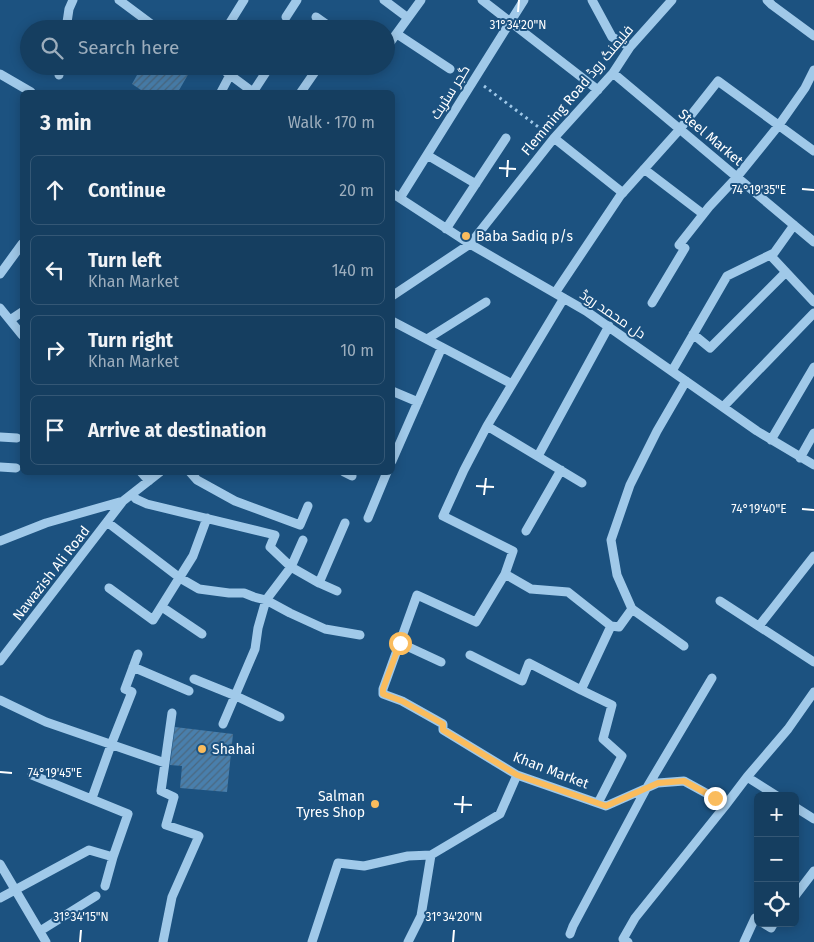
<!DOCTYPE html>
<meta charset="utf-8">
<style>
body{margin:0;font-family:"Fira Sans",Cairo,sans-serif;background:#1e4566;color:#f1f3f6}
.controls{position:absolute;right:15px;bottom:15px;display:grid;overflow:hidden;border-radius:8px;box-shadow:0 2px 12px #0003}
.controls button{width:45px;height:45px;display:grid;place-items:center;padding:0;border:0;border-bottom:1px solid #345775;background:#153e60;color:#f1f3f6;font:25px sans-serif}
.stop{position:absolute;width:15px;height:15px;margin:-11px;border:4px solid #fabc5d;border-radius:50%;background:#fff}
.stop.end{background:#fabc5d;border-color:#fff;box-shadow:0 1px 5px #0008}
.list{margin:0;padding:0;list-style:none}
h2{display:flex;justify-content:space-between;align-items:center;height:65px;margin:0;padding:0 20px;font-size:21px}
h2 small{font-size:16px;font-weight:400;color:#9daebd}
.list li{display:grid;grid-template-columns:32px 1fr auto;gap:15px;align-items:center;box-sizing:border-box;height:70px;margin:0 10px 10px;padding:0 10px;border:1px solid #345775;border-radius:8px}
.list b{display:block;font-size:19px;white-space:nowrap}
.list p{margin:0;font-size:16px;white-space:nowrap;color:#9daebd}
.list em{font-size:16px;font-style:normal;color:#9daebd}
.icon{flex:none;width:28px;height:28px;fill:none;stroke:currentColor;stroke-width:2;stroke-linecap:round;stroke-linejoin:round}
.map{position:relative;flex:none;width:814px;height:942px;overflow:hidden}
.search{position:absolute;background:#153e60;box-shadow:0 2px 12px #0003;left:20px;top:20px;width:375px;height:55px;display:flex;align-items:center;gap:12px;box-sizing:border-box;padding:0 18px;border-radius:28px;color:#9daebd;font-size:19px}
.panel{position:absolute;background:#153e60;box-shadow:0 2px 12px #0003;left:20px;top:90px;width:375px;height:385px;border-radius:8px}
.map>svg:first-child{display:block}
</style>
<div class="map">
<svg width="814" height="942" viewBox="0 0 814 942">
<defs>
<pattern id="building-hatch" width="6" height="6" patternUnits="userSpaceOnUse" patternTransform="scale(1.25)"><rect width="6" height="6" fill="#497fac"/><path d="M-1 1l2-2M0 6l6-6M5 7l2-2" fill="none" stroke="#4a6881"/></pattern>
</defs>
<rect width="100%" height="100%" fill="#1c5280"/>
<path fill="url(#building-hatch)" d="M142 66H193L178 92H144L132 84Z
M175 727 233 734 227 792 180 788 182 766 170 765Z"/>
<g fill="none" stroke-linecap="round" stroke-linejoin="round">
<path stroke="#a0c9e9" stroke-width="3" stroke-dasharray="2.5 4" stroke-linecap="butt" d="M484 86 545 132"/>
<path stroke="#a0c9e9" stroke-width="9" d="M119 0 158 29
M384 0 408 18
M482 0 598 90
M592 0 612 37 630 47
M767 0 772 5 814 36
M286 17 297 0
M316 17 333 29
M66 29 69 9 73 0
M226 29 244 0
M397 34 450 69
M386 48 421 0
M218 66 253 92
M372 69 373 66
M613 73 814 242
M0 74 31 92
M59 75 60 66
M221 92 230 75
M253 92 270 66
M301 92 319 66
M554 138 623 193
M427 155 476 184
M644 169 703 214
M392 193 470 244 586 311 757 431 814 465
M400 198 524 0
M446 229 506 138
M770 255 814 302
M0 274 22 244
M555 293 620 196 680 129 718 81 814 151
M392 296 470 244 554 138 613 73 630 47 672 0
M564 298 487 426 464 470 443 516 513 551 505 574 531 589 568 592 611 626 619 627 632 609 617 575 611 540 630 485 657 431 686 381
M652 303 685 248 679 245 709 207 737 177 779 125 805 88 814 70
M0 308 22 335
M10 320 22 312
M392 321 512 384
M693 334 710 348 786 272
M427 339 486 302
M672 371 727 276 774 253 794 225
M392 391 418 402
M723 407 814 313
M487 426 582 483
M0 437 17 438
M771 440 814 367
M538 456 609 326
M800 458 814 433
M392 461 442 347
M0 467 16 468
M141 472 149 481
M190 472 197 480 235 501 300 525 308 506
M344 472 352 476
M132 494 136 499 147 504 275 535 270 547 291 567 319 583 337 591
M368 518 387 472
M107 522 180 578 199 589 229 593H244L254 597 266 600 290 613 325 629 360 635
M526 531 561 470
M0 541 46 523 123 501
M505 574 476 622 417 595 383 689V694L402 701 443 724V730L517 775 606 806 658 783 684 781 715 798 725 806
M319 583 345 523
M109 588 153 620 193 556 207 518
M720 601 814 662
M162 607 202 634
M632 609 684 646
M759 626 814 556
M400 643 441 662
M470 655 522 681 529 663 581 690
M0 661 123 501 160 472
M133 667 189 691
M194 679 236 696 280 717
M0 700 46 722 165 763
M223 724 255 649 258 628 266 600 291 567 303 540
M747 777 777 796
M92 798 111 745 132 692 125 689 138 654
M598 803 622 756 603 739 612 705 581 690 611 626
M795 807 814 819
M0 864 46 942
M105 886 113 857
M795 896 814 871
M0 898 89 850 113 857 128 814 32 775
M763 923 771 928 774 923
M40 931 96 896
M570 934 573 926 646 789 712 678
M163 942 172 897 199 836 166 825 174 797 161 791 172 713
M312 942 338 863 364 866 408 856 431 855 500 814 517 775
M408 942 421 916 431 855
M628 942 623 939 635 918 725 806 747 777 788 729 814 692
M744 942 755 918 758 920"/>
</g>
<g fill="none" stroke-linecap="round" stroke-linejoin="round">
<path stroke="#fabc5d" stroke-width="6" d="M400 643 383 689V694L402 701 443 724V730L517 775 606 806 658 783 684 781 715 798"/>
</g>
<path fill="none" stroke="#fff" stroke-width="2" d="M518 12 519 0M499 168 516 169M507 177 508 160M802 189 814 190M476 486 494 487M484 495 486 478M802 509 814 510M0 772 12 773M454 804 472 805M462 813 463 796M80 942 81 930M453 942 454 930"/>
<g fill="#fabc5d" stroke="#1c5280" stroke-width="2">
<circle cx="466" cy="236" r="5"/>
<circle cx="202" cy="749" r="5"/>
<circle cx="375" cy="804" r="5"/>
</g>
<g text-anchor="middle" stroke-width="4" stroke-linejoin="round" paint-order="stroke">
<g font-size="14" fill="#fff" stroke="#1c5280">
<text transform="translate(577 90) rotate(-50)" y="5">Flemming Road فلیمنگ روڈ</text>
<text transform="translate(450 92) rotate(-58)" y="5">گجر سٹریٹ</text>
<text transform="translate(711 137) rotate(40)" y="5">Steel Market</text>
<text transform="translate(613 314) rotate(34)" y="5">دل محمد روڈ</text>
<text transform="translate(51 573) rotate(-52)" y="5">Nawazish Ali Road</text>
<text transform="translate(551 770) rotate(21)" y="5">Khan Market</text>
</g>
<g font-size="14" fill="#fff" stroke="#1c5280" text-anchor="start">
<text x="476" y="241">Baba Sadiq p/s</text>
<text x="212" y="754">Shahai</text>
<text x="365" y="801" text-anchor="end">Salman<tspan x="365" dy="16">Tyres Shop</tspan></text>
</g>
</g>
<g font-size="12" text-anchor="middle" fill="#fff" stroke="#1c5280" stroke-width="4" stroke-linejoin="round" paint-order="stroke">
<text x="518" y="29">31°34'20"N</text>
<text x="759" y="194">74°19'35"E</text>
<text x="759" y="513">74°19'40"E</text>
<text x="55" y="777">74°19'45"E</text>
<text x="81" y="921">31°34'15"N</text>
<text x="454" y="921">31°34'20"N</text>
</g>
</svg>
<div class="controls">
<button>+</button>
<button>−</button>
<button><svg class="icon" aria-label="locate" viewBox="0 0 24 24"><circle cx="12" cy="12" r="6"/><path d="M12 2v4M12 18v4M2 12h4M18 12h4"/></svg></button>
</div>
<div class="stop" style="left:400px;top:643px"></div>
<div class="stop end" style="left:715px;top:798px"></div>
<div class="search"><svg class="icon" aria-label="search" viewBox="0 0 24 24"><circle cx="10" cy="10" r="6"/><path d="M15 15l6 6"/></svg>Search here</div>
<section class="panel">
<h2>3 min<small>Walk · 170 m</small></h2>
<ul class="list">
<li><svg class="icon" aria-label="ahead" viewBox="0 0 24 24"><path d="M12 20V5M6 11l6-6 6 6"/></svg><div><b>Continue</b></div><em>20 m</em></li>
<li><svg class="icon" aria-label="left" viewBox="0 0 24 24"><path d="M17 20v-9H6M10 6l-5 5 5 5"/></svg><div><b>Turn left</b><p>Khan Market</p></div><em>140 m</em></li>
<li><svg class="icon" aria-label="right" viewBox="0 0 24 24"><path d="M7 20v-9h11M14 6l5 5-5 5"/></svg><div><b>Turn right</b><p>Khan Market</p></div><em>10 m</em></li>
<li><svg class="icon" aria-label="arrive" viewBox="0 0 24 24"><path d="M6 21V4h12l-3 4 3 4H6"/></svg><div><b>Arrive at destination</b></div></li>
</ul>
</section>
</div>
